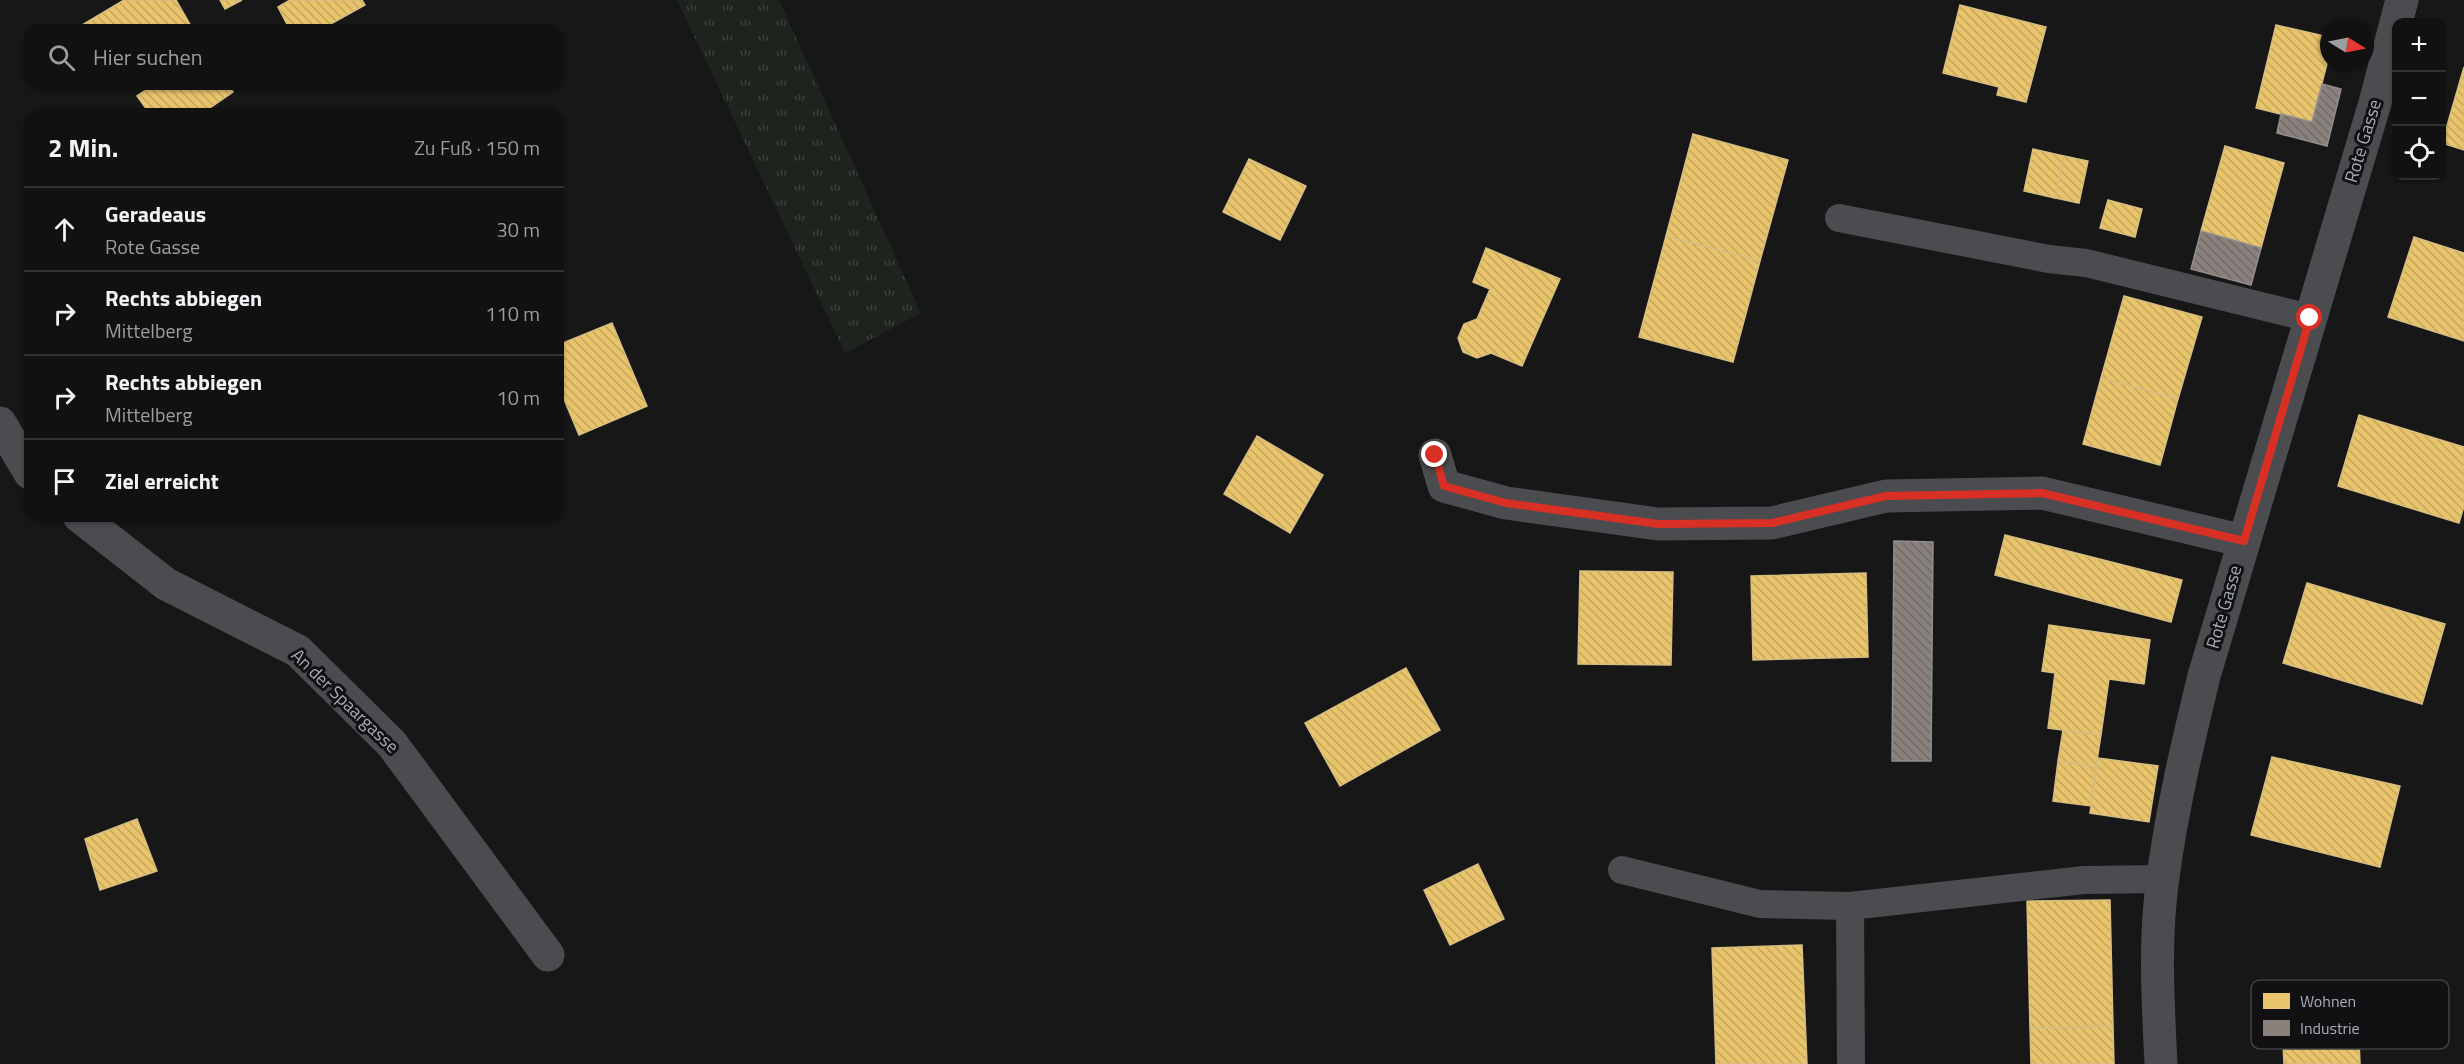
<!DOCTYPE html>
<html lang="de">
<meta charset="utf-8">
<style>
body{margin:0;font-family:"Titillium Web",sans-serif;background:#1a1a1a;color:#f1f3f6}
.controls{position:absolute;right:18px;top:18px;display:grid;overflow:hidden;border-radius:12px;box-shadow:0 2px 4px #0004}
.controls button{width:54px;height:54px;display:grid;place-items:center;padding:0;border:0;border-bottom:2px solid #303131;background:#111;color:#f1f3f6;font:30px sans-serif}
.compass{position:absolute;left:2320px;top:18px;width:54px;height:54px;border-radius:50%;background:#111;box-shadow:0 2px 4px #0004;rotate:100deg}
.stop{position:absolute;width:18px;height:18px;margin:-14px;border:4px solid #d93025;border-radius:50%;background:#fff}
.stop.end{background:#d93025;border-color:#fff;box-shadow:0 2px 6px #0008}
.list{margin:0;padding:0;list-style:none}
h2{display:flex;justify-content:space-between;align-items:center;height:78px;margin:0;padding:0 24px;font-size:26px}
h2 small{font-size:20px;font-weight:400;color:#9c9d9f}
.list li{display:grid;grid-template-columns:39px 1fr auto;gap:18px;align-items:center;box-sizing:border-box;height:84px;padding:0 24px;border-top:2px solid #303131}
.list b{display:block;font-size:22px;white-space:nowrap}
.list p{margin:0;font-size:20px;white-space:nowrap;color:#9c9d9f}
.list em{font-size:20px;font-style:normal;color:#9c9d9f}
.icon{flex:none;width:33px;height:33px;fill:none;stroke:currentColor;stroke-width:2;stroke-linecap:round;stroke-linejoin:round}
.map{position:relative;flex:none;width:2464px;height:1064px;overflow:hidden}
.search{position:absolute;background:#111;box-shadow:0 2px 4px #0004;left:24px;top:24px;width:540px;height:66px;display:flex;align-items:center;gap:15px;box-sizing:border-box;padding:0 21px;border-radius:18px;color:#9c9d9f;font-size:22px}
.panel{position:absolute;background:#111;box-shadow:0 2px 4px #0004;left:24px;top:108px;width:540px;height:414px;border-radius:18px}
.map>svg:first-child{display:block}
</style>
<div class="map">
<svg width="2464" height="1064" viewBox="0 0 2464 1064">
<defs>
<pattern id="grass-tufts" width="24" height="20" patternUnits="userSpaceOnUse" patternTransform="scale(1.5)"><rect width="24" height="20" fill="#1d241e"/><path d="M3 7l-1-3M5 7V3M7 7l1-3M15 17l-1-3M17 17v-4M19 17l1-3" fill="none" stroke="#3b413d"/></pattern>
<pattern id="homes-back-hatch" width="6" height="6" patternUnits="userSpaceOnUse" patternTransform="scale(1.5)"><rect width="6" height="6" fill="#e9c46a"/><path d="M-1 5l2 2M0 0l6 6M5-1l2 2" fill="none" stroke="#c4a760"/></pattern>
<pattern id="industry-back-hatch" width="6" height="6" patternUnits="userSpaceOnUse" patternTransform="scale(1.5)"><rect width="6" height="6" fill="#8a817c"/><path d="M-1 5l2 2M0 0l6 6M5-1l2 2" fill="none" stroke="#706a67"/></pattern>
</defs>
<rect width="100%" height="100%" fill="#171717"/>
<path fill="url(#grass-tufts)" d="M677 0H779L921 313 845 353Z"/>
<path fill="url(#homes-back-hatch)" stroke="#d6bd81" stroke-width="1.5" d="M124 0H176L191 26 184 30H85L82 25Z
M220 0H242L225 9Z
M290 0H362L365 5 320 30H290L278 7Z
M1960 5 2046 27 2026 102 1997 95 1999 87 1943 73Z
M2276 25 2329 37V56L2312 122 2256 108Z
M2464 67V150L2442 143Z
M155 84H228L233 92 201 114H150L137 96Z
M1693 134 1788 160 1760 261 1666 236Z
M2225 146 2284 163 2261 248 2201 231Z
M2033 149 2064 156 2055 198 2024 191Z
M2064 156 2088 161 2079 203 2055 198Z
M1249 159 1306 186 1280 240 1223 212Z
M2108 200 2142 209 2135 237 2100 228Z
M1666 236 1760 261 1733 362 1639 337Z
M2414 237 2464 253V341L2388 317Z
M1486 248 1560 279 1522 366 1491 353 1477 358 1463 352 1458 338 1464 324 1477 319 1490 289 1473 282Z
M2124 296 2202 317 2178 399 2101 378Z
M612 323 647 406 579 435 558 385V345Z
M2101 378 2178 399 2160 465 2083 444Z
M2359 415 2464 447V506L2459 523 2338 486Z
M1257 436 1323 475 1290 533 1224 494Z
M2005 535 2182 580 2171 622 1995 575Z
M1580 571 1673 572 1671 665 1578 664Z
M1866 573 1868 657 1753 660 1751 576Z
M2307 583 2445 624 2422 704 2283 663Z
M2049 625 2150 640 2144 684 2109 679 2101 735 2048 728 2055 673 2042 671Z
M1406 668 1440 730 1340 786 1305 723Z
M2063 730 2101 735 2096 767 2058 761Z
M2272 757 2400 786 2380 867 2251 835Z
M2098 758 2158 766 2149 822 2090 813Z
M2058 761 2096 767 2091 806 2053 801Z
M137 819 157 871 100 890 85 839Z
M1478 864 1504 919 1450 945 1424 890Z
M2110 900 2113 1026 2030 1028 2027 901Z
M1802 945 1807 1064H1716L1712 948Z
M2113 1026 2114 1064H2031L2030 1028Z
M2359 1039 2360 1064H2284L2283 1043Z"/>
<path fill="url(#industry-back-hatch)" stroke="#938e8e" stroke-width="1.5" d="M2322 84 2341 89 2327 146 2277 133 2281 114 2312 122Z
M2201 231 2261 248 2251 285 2191 269Z
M1894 541 1933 542 1931 761H1892Z"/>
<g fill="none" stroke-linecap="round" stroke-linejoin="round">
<path stroke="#4b4c50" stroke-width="28" d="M1839 218 2049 259 2086 263 2310 318
M1622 870 1760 904 1850 906 2084 880 2162 879
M1850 906 1851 1064"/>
<path stroke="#4b4c50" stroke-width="33" d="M0 423 30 473
M1435 455 1444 486 1506 503 1658 524 1772 523 1886 496 2042 493 2244 541
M79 516 166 584 298 651 392 744 548 955
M2161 1064C2158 1002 2154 939 2163 877 2172 809 2188 742 2204 676L2375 103 2402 0"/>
</g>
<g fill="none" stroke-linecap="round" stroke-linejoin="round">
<path stroke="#d93025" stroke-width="8" d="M1435 455 1444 486 1506 503 1658 524 1772 523 1886 496 2042 493 2244 541 2310 318"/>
</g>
<g text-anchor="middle" stroke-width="6" stroke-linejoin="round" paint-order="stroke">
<g font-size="18" fill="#a8adb8" stroke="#111113">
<text transform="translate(2363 141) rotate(-73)" y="6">Rote Gasse</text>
<text transform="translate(2224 607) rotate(-74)" y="6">Rote Gasse</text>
<text transform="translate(345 701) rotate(44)" y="6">An der Spaargasse</text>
</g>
</g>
<rect x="2251" y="980" width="198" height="69" rx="9" fill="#111113" stroke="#3e4045" stroke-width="1.5"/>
<rect x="2263" y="993" width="27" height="16" fill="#e9c46a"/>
<rect x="2263" y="1020" width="27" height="16" fill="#8a817c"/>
<g font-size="16" fill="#a8adb8">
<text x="2300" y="1007">Wohnen</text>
<text x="2300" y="1034">Industrie</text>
</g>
</svg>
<div class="controls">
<button>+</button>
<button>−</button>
<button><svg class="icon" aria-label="locate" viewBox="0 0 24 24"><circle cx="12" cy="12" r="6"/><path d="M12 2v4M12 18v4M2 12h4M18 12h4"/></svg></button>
</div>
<svg class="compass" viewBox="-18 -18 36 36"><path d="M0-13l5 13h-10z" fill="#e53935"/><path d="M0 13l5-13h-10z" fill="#9c9d9f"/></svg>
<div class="stop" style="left:2310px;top:318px"></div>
<div class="stop end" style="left:1435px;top:455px"></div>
<div class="search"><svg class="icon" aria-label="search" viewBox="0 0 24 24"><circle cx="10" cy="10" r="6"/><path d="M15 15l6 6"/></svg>Hier suchen</div>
<section class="panel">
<h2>2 Min.<small>Zu Fuß · 150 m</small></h2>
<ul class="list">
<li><svg class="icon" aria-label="ahead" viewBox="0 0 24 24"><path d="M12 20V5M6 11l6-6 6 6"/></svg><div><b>Geradeaus</b><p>Rote Gasse</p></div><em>30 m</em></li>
<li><svg class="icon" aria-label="right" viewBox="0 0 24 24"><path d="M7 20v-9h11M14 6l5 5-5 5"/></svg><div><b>Rechts abbiegen</b><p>Mittelberg</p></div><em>110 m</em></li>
<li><svg class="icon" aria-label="right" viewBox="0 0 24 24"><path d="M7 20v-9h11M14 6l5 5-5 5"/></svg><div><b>Rechts abbiegen</b><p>Mittelberg</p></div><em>10 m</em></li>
<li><svg class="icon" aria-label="arrive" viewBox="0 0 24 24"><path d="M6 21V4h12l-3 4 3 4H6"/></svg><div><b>Ziel erreicht</b></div></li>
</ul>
</section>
</div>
